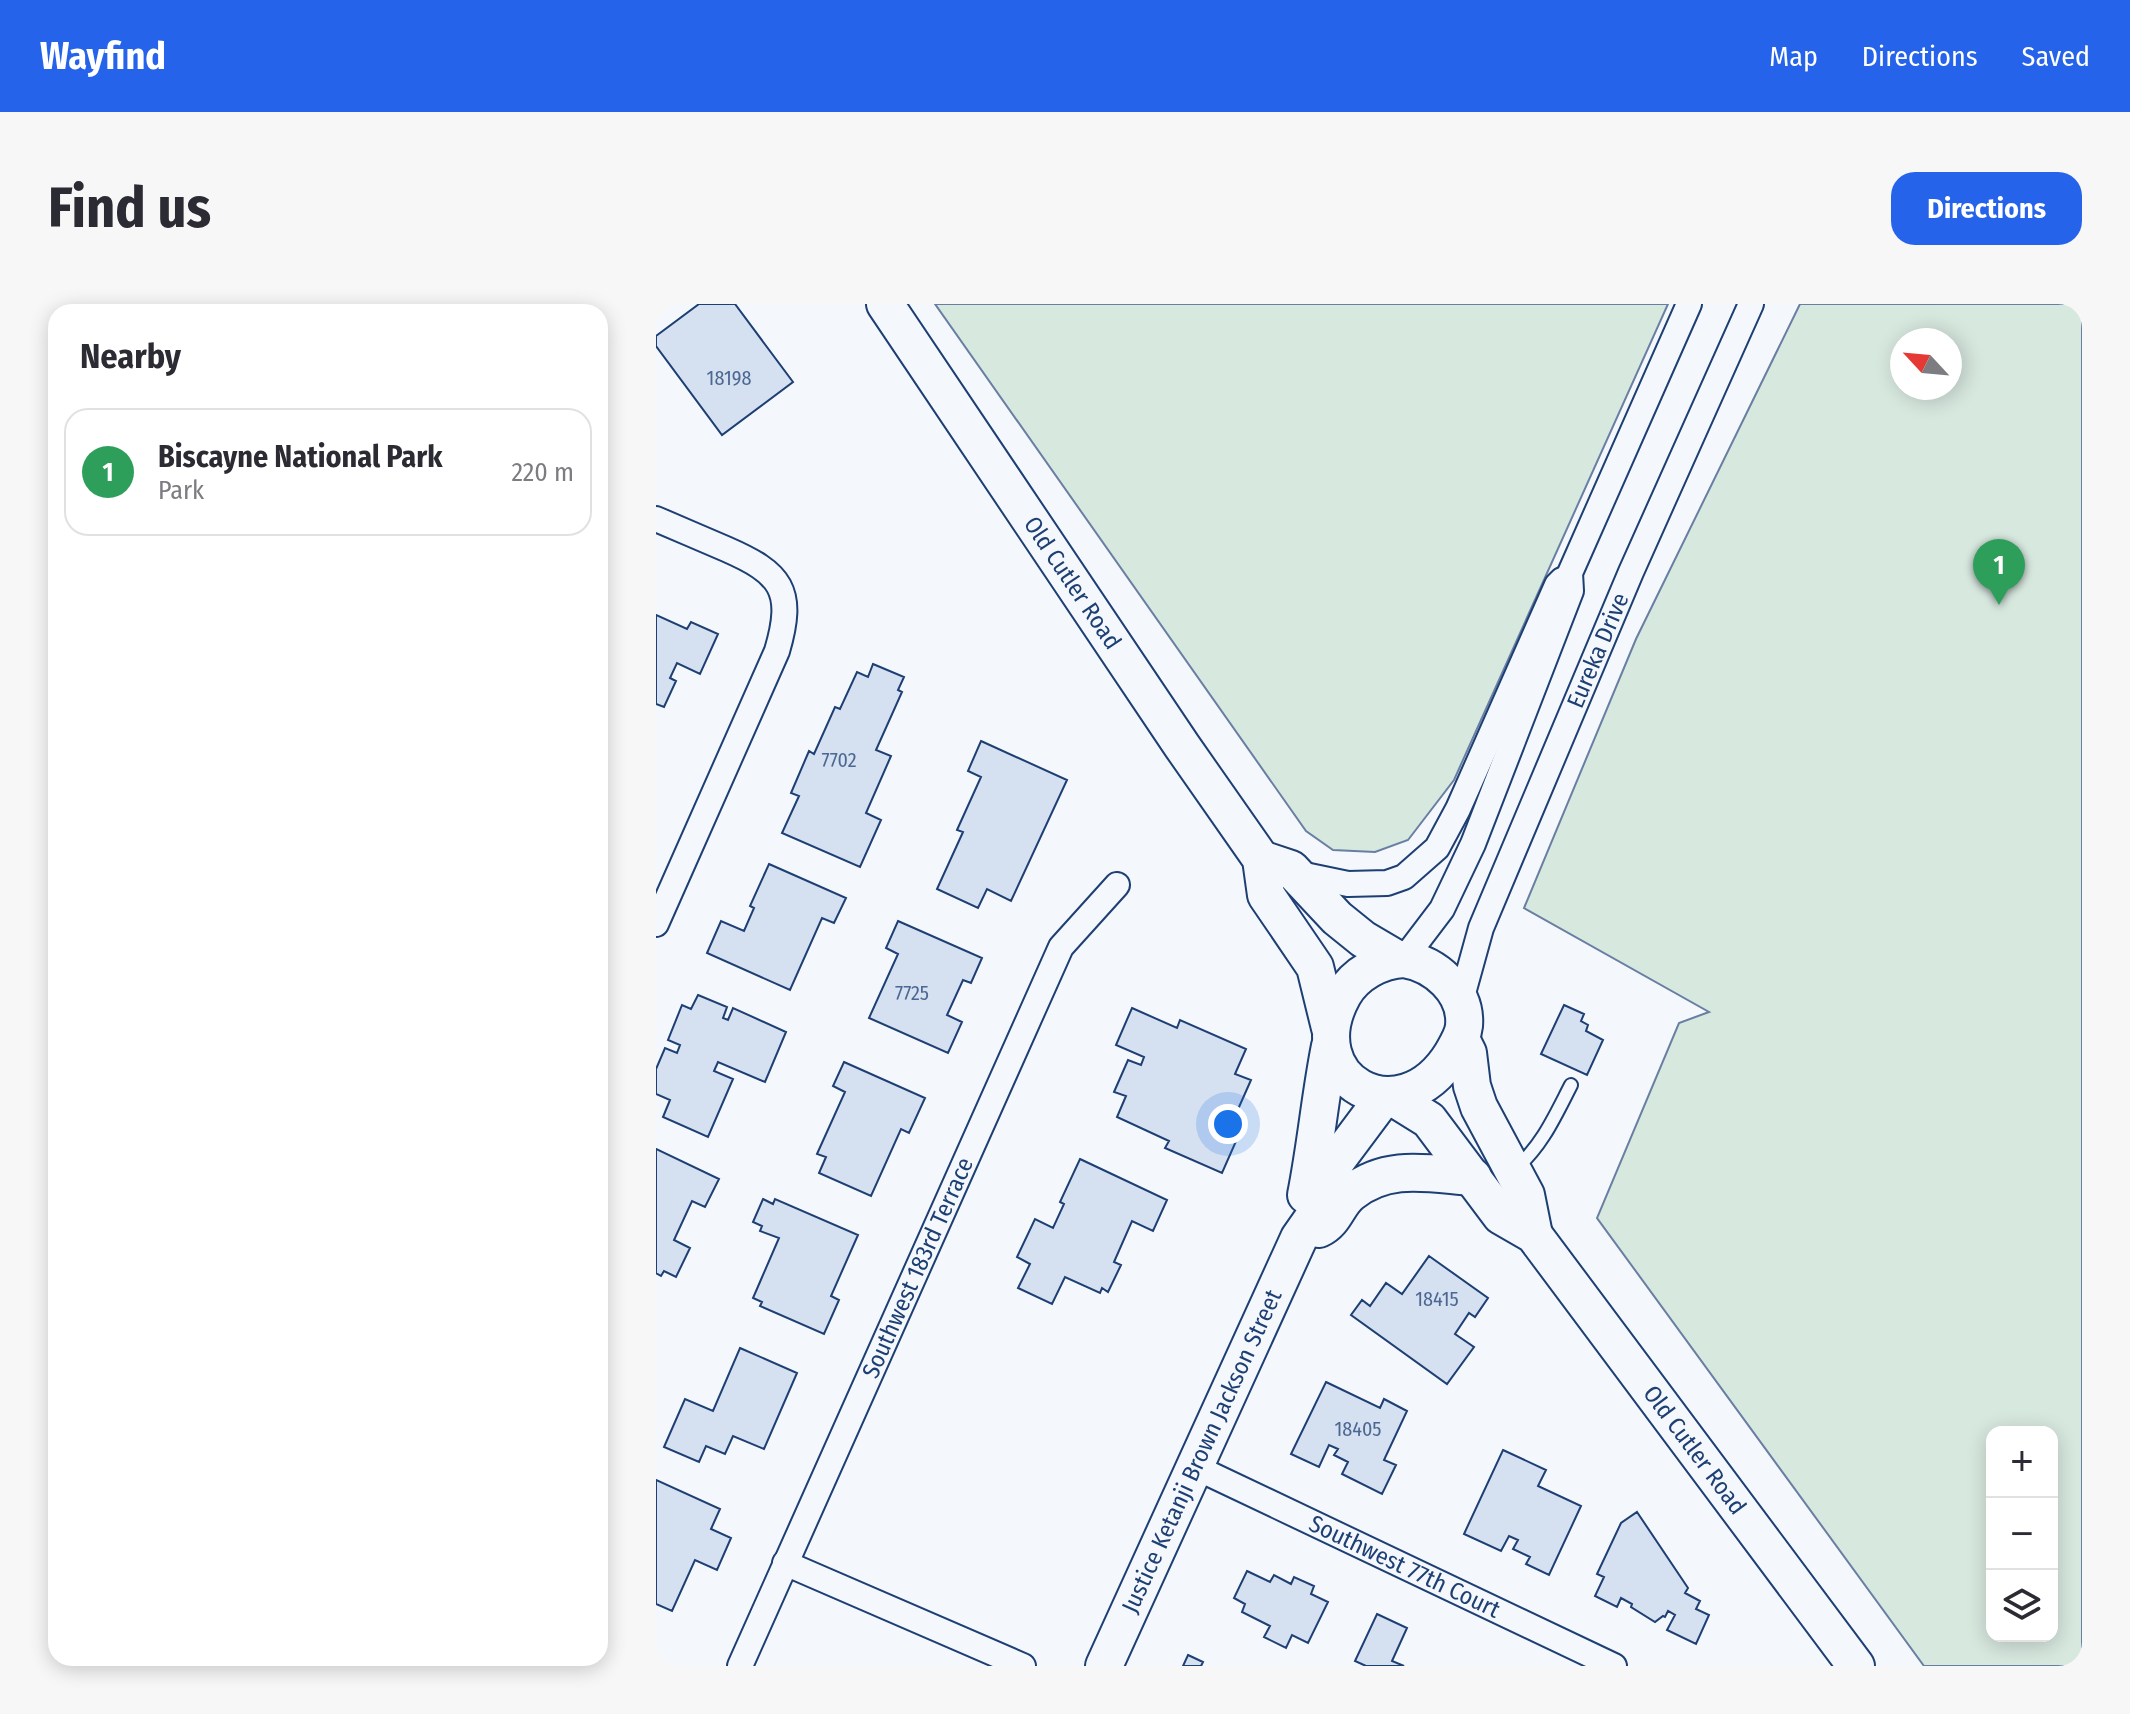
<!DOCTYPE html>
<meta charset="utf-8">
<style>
body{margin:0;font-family:"Fira Sans Condensed",sans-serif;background:#f7f7f7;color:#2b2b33}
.controls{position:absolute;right:24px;bottom:24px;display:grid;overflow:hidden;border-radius:16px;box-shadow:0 4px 20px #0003}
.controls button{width:72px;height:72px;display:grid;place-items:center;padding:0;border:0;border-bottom:2px solid #e1e1e2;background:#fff;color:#2b2b33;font:40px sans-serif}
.compass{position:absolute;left:1234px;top:24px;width:72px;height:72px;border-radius:50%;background:#fff;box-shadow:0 4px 20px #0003;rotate:296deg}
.you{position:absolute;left:572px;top:820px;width:28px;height:28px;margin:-20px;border:6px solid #fff;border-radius:50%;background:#1a73e8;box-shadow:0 0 0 12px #1a73e833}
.badge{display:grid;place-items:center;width:52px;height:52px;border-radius:50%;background:#2563eb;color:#fff;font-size:26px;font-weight:700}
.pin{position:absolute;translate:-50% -66px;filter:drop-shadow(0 2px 4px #0008)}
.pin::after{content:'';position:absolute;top:42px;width:28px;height:24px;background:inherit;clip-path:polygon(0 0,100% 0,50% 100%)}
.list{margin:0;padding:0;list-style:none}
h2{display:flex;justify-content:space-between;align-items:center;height:104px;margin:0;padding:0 32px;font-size:34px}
h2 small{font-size:26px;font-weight:400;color:#7c7c81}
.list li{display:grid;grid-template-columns:52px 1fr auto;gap:24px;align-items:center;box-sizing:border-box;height:128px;margin:0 16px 16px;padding:0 16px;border:2px solid #e1e1e2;border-radius:24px}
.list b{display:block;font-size:30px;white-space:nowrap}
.list p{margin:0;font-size:26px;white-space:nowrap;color:#7c7c81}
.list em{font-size:26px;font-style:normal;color:#7c7c81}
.icon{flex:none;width:44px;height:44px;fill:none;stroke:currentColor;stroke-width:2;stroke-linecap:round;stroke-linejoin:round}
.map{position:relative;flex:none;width:1426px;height:1362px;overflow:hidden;border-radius:24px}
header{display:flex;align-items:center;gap:48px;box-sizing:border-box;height:112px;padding:0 40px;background:#2563eb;color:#fff}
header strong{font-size:38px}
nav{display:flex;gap:44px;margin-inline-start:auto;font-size:28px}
.intro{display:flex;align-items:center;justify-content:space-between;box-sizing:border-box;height:192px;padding:0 48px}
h1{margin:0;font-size:56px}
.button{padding:20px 36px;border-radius:24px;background:#2563eb;color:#fff;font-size:28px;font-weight:700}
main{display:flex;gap:48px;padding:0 48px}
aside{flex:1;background:#fff;border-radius:24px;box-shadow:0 4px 20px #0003}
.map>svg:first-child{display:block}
</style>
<header>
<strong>Wayfind</strong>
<nav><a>Map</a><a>Directions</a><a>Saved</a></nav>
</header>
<div class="intro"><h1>Find us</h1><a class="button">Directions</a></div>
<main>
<aside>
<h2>Nearby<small></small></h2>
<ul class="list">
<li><span class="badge" style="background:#2e9e5b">1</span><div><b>Biscayne National Park</b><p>Park</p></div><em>220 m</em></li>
</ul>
</aside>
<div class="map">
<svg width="1426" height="1362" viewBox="0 0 1426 1362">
<rect width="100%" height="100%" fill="#f4f7fb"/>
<path fill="#d7e8df" stroke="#687fa3" stroke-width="2" fill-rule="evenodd" d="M279 0H1012L798 476 752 536 719 548 677 546 650 527Z
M1144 0H1426V1362H1268L941 914 1023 719 1053 708 868 604 980 335ZM1294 36V84H1246V36ZM1336 1128H1396V1332H1336Z"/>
<path fill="#d5e0f0" stroke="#1d3f73" stroke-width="2" d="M43 0H79L137 78 66 131 0 42V32Z
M0 311 31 325 35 318 62 330 44 370 21 359 14 374 20 377 8 403 0 400Z
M217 360 248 373 242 386 246 388 220 446 235 452 210 509 225 516 204 563 126 529 143 492 135 489 153 447 158 450 179 403 184 405 201 368 212 373Z
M325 437 411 476 355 597 331 585 322 604 281 585 307 528 301 526 325 473 312 467Z
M113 560 190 594 178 619 166 614 134 686 51 649 65 617 88 627 98 604 94 602Z
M242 617 326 654 315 679 307 676 291 711 306 718 292 749 213 714 242 650 230 644Z
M42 691 71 703 67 714 72 716 77 704 130 728 109 778 62 758 58 767 77 775 52 833 7 813 14 796 0 790V765L9 744 21 749 24 741 12 736 26 701 35 705Z
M908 701 928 710 925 717 932 721 930 727 947 736 931 771 885 750Z
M476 704 521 724 524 716 590 745 579 770 595 776 571 830 581 835 566 869 509 844 513 837 461 813 470 792 458 788 472 756 485 761 488 753 460 741Z
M188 758 269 794 253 829 245 825 215 892 163 869 170 853 161 850 189 788 177 782Z
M0 845 63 875 49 903 36 897 18 936 34 944 20 973 8 967 5 972 0 969Z
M424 855 511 896 497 927 476 917 458 958 465 961 452 988 446 984 444 989 409 973 396 1000 362 984 374 960 361 953 379 915 397 924 408 900 404 898Z
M107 895 117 900 119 895 202 931 175 992 183 996 168 1030 104 1002 106 998 97 994 123 934 104 927 106 922 97 918Z
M773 952 832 994 819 1013 813 1009 799 1030 818 1043 791 1080 695 1011 706 996 714 1002 730 979 746 990Z
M84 1044 141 1069 108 1145 77 1132 69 1150 50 1142 43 1158 8 1143 29 1095 57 1107Z
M670 1078 724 1104 728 1095 751 1107 728 1156 740 1161 726 1190 686 1170 692 1158 678 1151 682 1145 673 1141 663 1163 635 1150Z
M847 1146 890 1166 882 1182 925 1202 893 1271 870 1260 874 1253 857 1245 862 1236 853 1232 845 1247 808 1230Z
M0 1176 64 1205 55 1225 75 1234 61 1266 39 1256 16 1307 0 1300Z
M981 1208 1032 1284 1029 1289 1044 1297 1040 1305 1053 1311 1040 1340 1011 1326 1019 1311 1012 1307 1009 1313 1007 1312 999 1318 975 1303 976 1300 965 1294 961 1303 939 1292 948 1273 941 1270 965 1219Z
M591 1267 614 1278 618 1271 635 1280 638 1273 658 1282 655 1290 672 1298 652 1339 636 1331 630 1344 608 1333 614 1322 586 1308 589 1300 578 1294Z
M721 1310 751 1324 736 1357 748 1362H710L699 1357Z
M532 1351 547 1358 545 1362H527Z"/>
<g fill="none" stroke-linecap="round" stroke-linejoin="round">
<defs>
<path id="service" d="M859 865C886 842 899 812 915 781"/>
<g id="minor">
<path d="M0 215C23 225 47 235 70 245 125 269 139 286 121 347L0 620"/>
<path d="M639 569 692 580 731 579 748 573 781 544 802 505 901 281 906 276"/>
<path d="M748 655 786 605 817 540 915 287 914 269 1033 0"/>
<path id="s1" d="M804 700 825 624 975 268 1095 0"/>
<path id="s2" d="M539 1163 958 1362"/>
<path d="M129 1259 367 1362"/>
<path id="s3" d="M84 1362 405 643 461 581"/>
</g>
<g id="secondary">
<path id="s4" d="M229 0 526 442 605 555 610 591 659 663 674 724"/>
<path d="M605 555 635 565 681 614 707 635 741 655"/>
<path d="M748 655C779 660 811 687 808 722 807 732 801 741 796 750 744 834 640 776 687 691 699 670 724 656 748 655Z"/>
<path d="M805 735 812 749 816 782 823 803 870 891 878 931"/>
<path id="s5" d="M736 793 773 816 845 912 878 931 1200 1362"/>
<path d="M650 891C660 841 664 792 674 742"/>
<path d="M663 925C680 917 681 900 695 889 732 859 774 870 817 873"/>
<path id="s6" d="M448 1362 643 934 664 904 672 875 681 856 728 793"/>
</g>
</defs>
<use href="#service" stroke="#1d3f73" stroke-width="16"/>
<use href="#minor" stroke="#1d3f73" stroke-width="28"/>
<use href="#secondary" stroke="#1d3f73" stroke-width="40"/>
<use href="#service" stroke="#f4f7fb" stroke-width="12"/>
<use href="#minor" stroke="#f4f7fb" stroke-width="24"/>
<use href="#secondary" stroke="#f4f7fb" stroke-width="36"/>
</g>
<g text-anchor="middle" stroke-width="6" stroke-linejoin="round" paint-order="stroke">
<g font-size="20" fill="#4b6792">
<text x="73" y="81">18198</text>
<text x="183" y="463">7702</text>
<text x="256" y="696">7725</text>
<text x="781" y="1002">18415</text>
<text x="702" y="1132">18405</text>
</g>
<g font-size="24" fill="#1d3f73" stroke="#f4f7fb">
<text dy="8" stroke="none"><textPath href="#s4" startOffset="336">Old Cutler Road</textPath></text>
<text dy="8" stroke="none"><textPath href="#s1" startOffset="380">Eureka Drive</textPath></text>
<text dy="8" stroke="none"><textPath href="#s3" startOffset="436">Southwest 183rd Terrace</textPath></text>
<text dy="8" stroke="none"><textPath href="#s5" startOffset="470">Old Cutler Road</textPath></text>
<text dy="8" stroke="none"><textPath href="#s6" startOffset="236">Justice Ketanji Brown Jackson Street</textPath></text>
<text dy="8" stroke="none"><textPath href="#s2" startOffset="232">Southwest 77th Court</textPath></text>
</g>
</g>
</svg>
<div class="controls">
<button>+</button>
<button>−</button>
<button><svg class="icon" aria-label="layers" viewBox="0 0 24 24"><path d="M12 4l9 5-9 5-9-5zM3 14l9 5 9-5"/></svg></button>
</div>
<svg class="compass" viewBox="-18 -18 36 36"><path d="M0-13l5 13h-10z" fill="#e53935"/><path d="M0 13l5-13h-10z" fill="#7c7c81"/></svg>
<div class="you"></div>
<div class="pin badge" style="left:1343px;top:301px;background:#2e9e5b">1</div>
</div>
</main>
